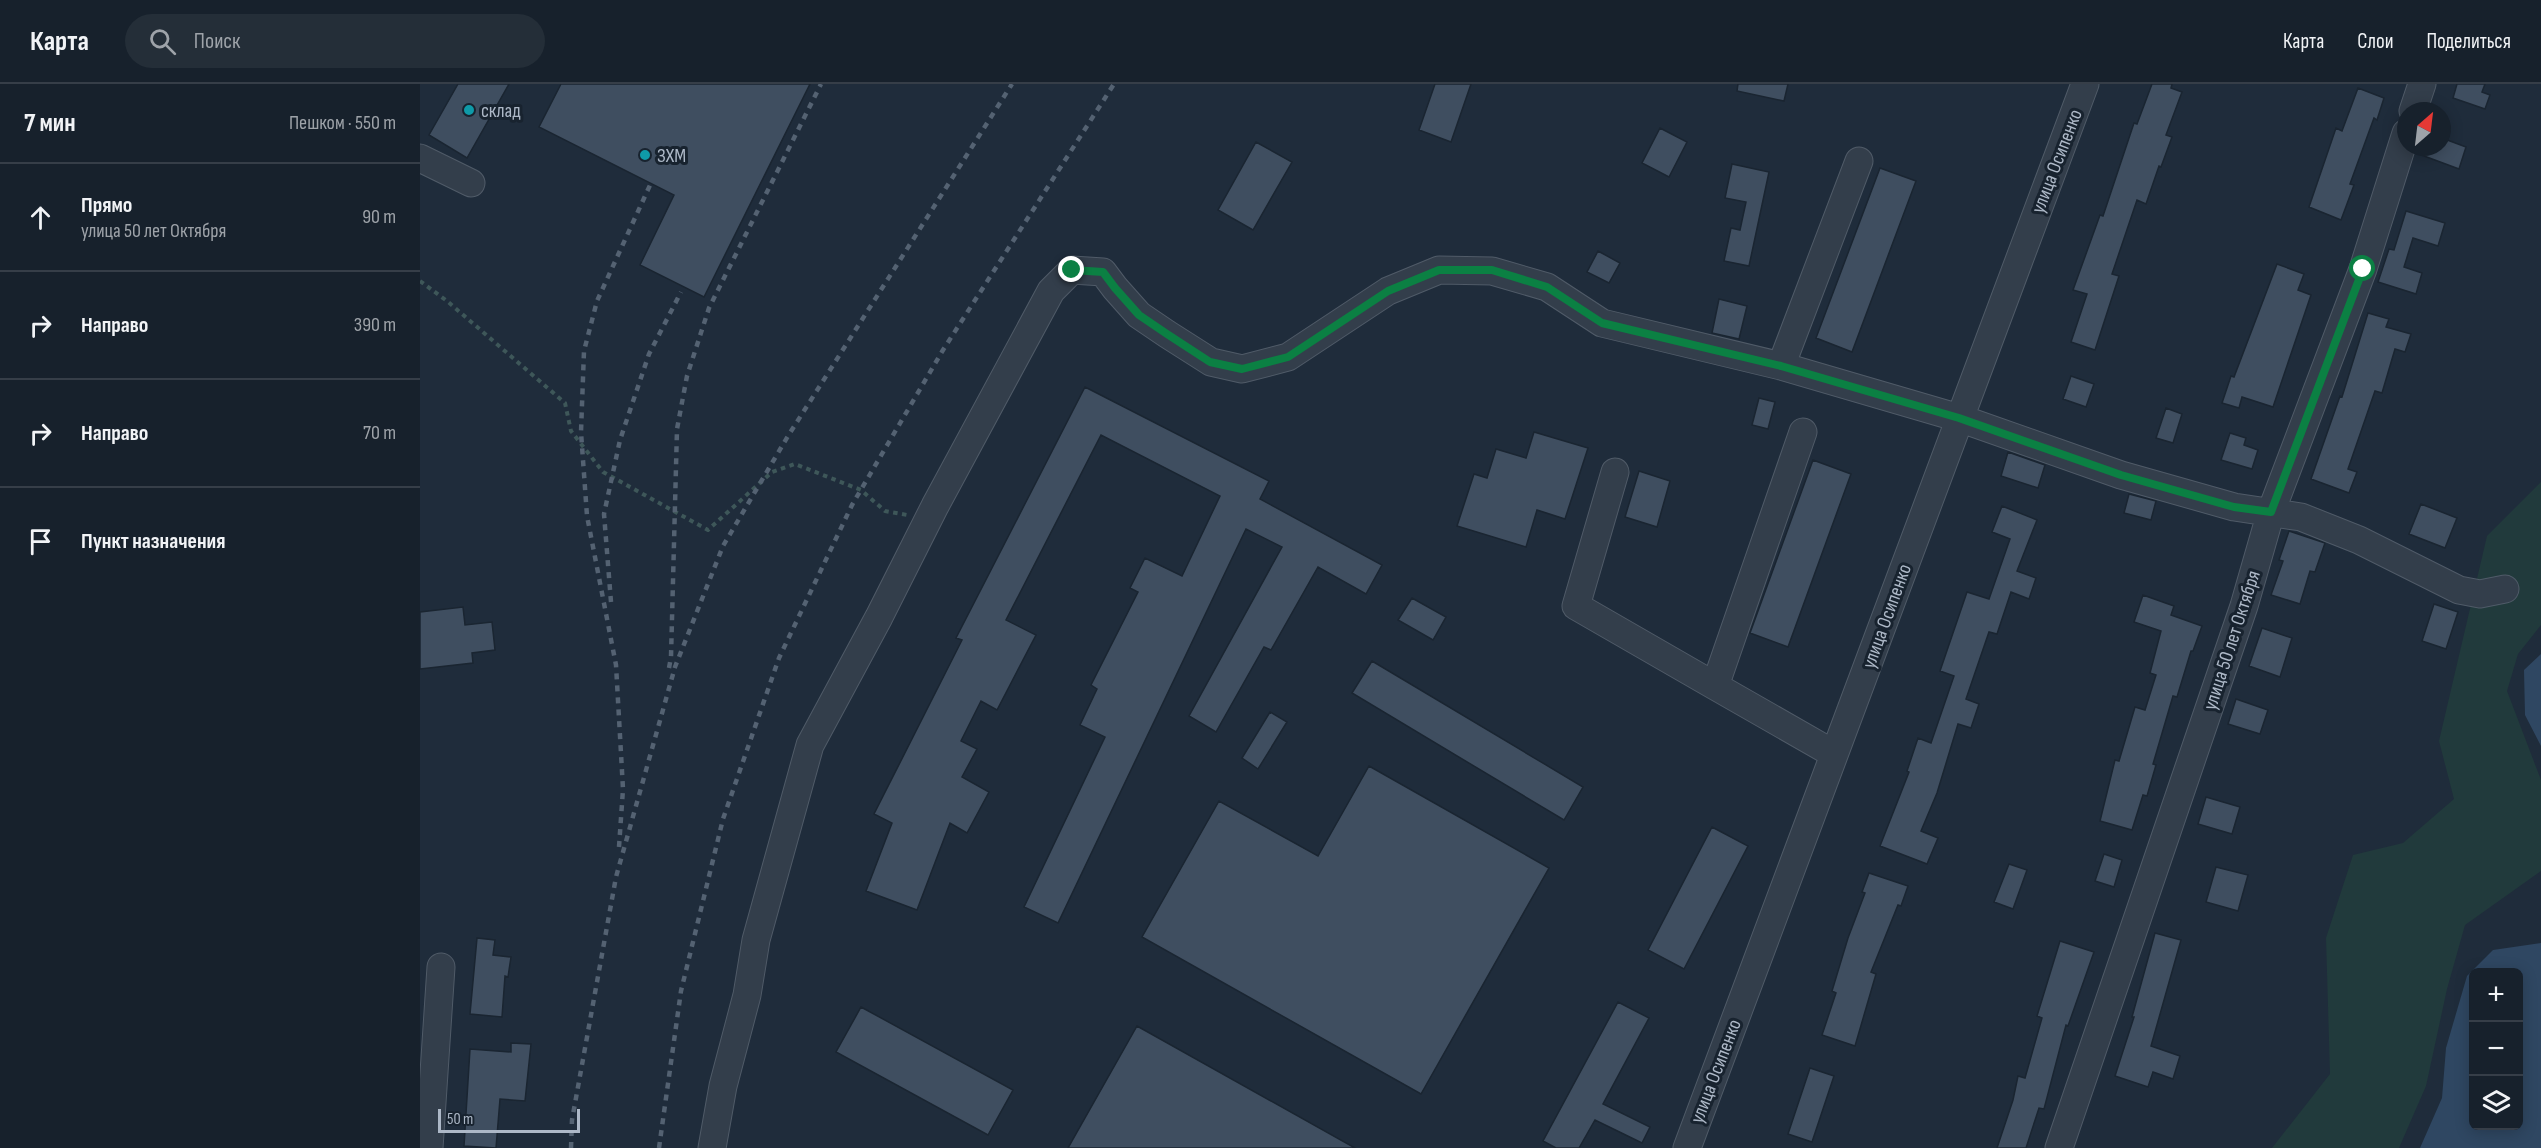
<!DOCTYPE html>
<html lang="ru">
<meta charset="utf-8">
<style>
body{margin:0;font-family:"Sofia Sans Condensed",sans-serif;background:#242e38;color:#f1f3f6}
.controls{position:absolute;right:18px;bottom:18px;display:grid;overflow:hidden;border-radius:9px;box-shadow:0 3px 15px #0003}
.controls button{width:54px;height:54px;display:grid;place-items:center;padding:0;border:0;border-bottom:2px solid #363e48;background:#17212c;color:#f1f3f6;font:30px sans-serif}
.compass{position:absolute;left:1977px;top:18px;width:54px;height:54px;border-radius:50%;background:#17212c;box-shadow:0 3px 15px #0003;rotate:28deg}
.scale{position:absolute;left:18px;bottom:15px;width:142px;box-sizing:border-box;padding-left:6px;border:3px solid #adb8c7;border-top:0;font-size:16px;line-height:21px;white-space:nowrap;color:#adb8c7;-webkit-text-stroke:4px #18232f;paint-order:stroke}
.stop{position:absolute;width:18px;height:18px;margin:-14px;border:4px solid #0b8043;border-radius:50%;background:#fff}
.stop.end{background:#0b8043;border-color:#fff;box-shadow:0 2px 6px #0008}
.list{margin:0;padding:0;list-style:none}
h2{display:flex;justify-content:space-between;align-items:center;height:78px;margin:0;padding:0 24px;font-size:26px}
h2 small{font-size:20px;font-weight:400;color:#9ea3a9}
.list li{display:grid;grid-template-columns:39px 1fr auto;gap:18px;align-items:center;box-sizing:border-box;height:108px;padding:0 24px;border-top:2px solid #363e48}
.list b{display:block;font-size:22px;white-space:nowrap}
.list p{margin:0;font-size:20px;white-space:nowrap;color:#9ea3a9}
.list em{font-size:20px;font-style:normal;color:#9ea3a9}
.icon{flex:none;width:33px;height:33px;fill:none;stroke:currentColor;stroke-width:2;stroke-linecap:round;stroke-linejoin:round}
.map{position:relative;flex:none;width:2121px;height:1064px;overflow:hidden}
header{display:flex;align-items:center;gap:36px;box-sizing:border-box;height:84px;padding:0 30px;background:#17212c;border-bottom:2px solid #363e48}
header strong{font-size:28px}
nav{display:flex;gap:33px;margin-inline-start:auto;font-size:21px}
.search{width:420px;height:54px;background:#242e38;display:flex;align-items:center;gap:15px;box-sizing:border-box;padding:0 21px;border-radius:33px;color:#9ea3a9;font-size:22px}
main{display:flex}
aside{flex:1;background:#17212c}
.map>svg:first-child{display:block}
</style>
<header>
<strong>Карта</strong>
<div class="search"><svg class="icon" aria-label="search" viewBox="0 0 24 24"><circle cx="10" cy="10" r="6"/><path d="M15 15l6 6"/></svg>Поиск</div>
<nav><a>Карта</a><a>Слои</a><a>Поделиться</a></nav>
</header>
<main>
<aside>
<h2>7 мин<small>Пешком · 550 m</small></h2>
<ul class="list">
<li><svg class="icon" aria-label="ahead" viewBox="0 0 24 24"><path d="M12 20V5M6 11l6-6 6 6"/></svg><div><b>Прямо</b><p>улица 50 лет Октября</p></div><em>90 m</em></li>
<li><svg class="icon" aria-label="right" viewBox="0 0 24 24"><path d="M7 20v-9h11M14 6l5 5-5 5"/></svg><div><b>Направо</b></div><em>390 m</em></li>
<li><svg class="icon" aria-label="right" viewBox="0 0 24 24"><path d="M7 20v-9h11M14 6l5 5-5 5"/></svg><div><b>Направо</b></div><em>70 m</em></li>
<li><svg class="icon" aria-label="arrive" viewBox="0 0 24 24"><path d="M6 21V4h12l-3 4 3 4H6"/></svg><div><b>Пункт назначения</b></div></li>
</ul>
</aside>
<div class="map">
<svg width="2121" height="1064" viewBox="0 0 2121 1064">
<rect width="100%" height="100%" fill="#1f2c3b"/>
<path fill="#213a3c" d="M2121 398V541L2098 570 2087 607 2121 696V787L2045 841 2027 905 2006 1002 1979 1064H1852L1910 990 1906 854 1933 771 1983 759 2034 715 2019 657 2067 452Z"/>
<path fill="#2f4762" fill-rule="evenodd" d="M2121 570V662L2105 631 2104 586Z
M2121 859V1064H2000L2022 1014 2026 964 2047 892 2073 866ZM2054 888H2098V1042H2054Z"/>
<path fill="#3f4e60" stroke="#1a2531" stroke-width="1.5" d="M38 0H89L47 74 9 51Z
M141 0H390L284 213 220 181 254 111 119 43Z
M1015 0H1051L1031 58 999 46Z
M1318 0H1368L1364 17 1317 7Z
M1732 0H1752L1751 4 1762 8 1746 51 1752 53 1741 83 1739 82 1726 120 1717 116 1692 190 1699 192 1675 266 1651 258 1667 210 1653 206 1680 131 1683 132 1714 39 1717 40Z
M2037 0H2065L2062 8 2070 11 2065 25 2033 14Z
M1938 4 1964 14 1957 36 1954 34 1930 100 1934 101 1921 136 1889 123 1916 44 1922 47Z
M1240 44 1267 58 1249 93 1222 79Z
M2022 54 2046 63 2039 85 1996 69 1998 63H2022Z
M836 58 872 78 833 146 798 126Z
M1312 80 1349 88 1329 182 1304 177 1311 144 1320 146 1326 118 1305 114Z
M1460 84 1496 97 1432 268 1396 254Z
M1986 127 2025 139 2018 162 1993 154 1984 183 2002 189 1996 210 1958 198 1969 165 1974 166Z
M1178 167 1200 179 1189 199 1167 188Z
M1857 180 1884 190 1878 206 1891 211 1853 323 1822 313 1819 324 1802 319 1811 292 1814 293Z
M1299 215 1327 222 1319 255 1292 249Z
M1948 229 1969 235 1966 243 1991 250 1985 268 1975 265 1962 309 1955 307 1928 385 1937 388 1929 409 1891 395 1920 312 1922 313Z
M1651 292 1674 300 1666 323 1643 315Z
M665 303 849 397 840 415 962 481 946 510 898 483 851 566 844 563 796 648 769 632 862 463 826 445 638 839 604 823 685 653 660 641 677 605 671 601 718 508 710 504 725 474 762 492 800 412 681 351 586 536 616 551 577 626 561 617 541 657 557 665 542 693 569 708 547 749 530 739 497 826 446 807 472 739 454 730 542 556 536 554Z
M1339 314 1355 318 1348 345 1332 341Z
M1746 324 1762 330 1753 359 1736 354Z
M1114 348 1168 364 1145 435 1117 426 1106 463 1037 442 1054 390 1067 394 1076 365 1106 374Z
M1810 349 1826 354 1824 361 1838 366 1832 385 1801 376Z
M1588 368 1625 381 1618 404 1581 392Z
M1393 376 1431 390 1368 563 1330 549Z
M1219 387 1250 397 1237 443 1205 433Z
M1709 410 1736 417 1731 436 1704 429Z
M2001 420 2037 434 2025 464 1989 450Z
M1582 422 1617 436 1597 487 1616 494 1609 515 1591 508 1577 550 1569 548 1546 615 1559 620 1551 644 1538 640 1517 709 1501 747 1518 754 1507 780 1460 762 1489 688 1487 687 1498 654 1511 659 1534 592 1520 587 1547 508 1569 515 1590 455 1572 448Z
M1869 447 1905 459 1895 488 1890 487 1880 520 1851 511 1863 477 1859 476Z
M1723 511 1754 522 1751 531 1782 542 1773 567H1771L1757 613 1753 612 1733 680 1736 681 1727 712 1723 711 1712 746 1680 737 1695 676 1699 677 1715 623 1725 626 1736 591 1730 589 1741 547 1714 538Z
M992 514 1026 533 1013 556 978 536Z
M2014 520 2038 528 2026 565 2002 557Z
M43 523 45 541 72 538 75 566 52 569 53 579 0 585V528Z
M1842 544 1872 554 1860 593 1829 582Z
M952 577 1163 703 1144 736 932 609Z
M1816 615 1848 626 1840 650 1808 640Z
M850 628 867 638 838 685 822 674Z
M949 682 1129 784 1001 1010 722 853 799 717 898 772Z
M1786 713 1820 723 1812 750 1778 740Z
M1292 743 1328 762 1264 885 1228 866Z
M1684 770 1702 776 1694 803 1675 797Z
M1589 780 1607 786 1593 825 1574 818Z
M1796 783 1828 791 1818 827 1786 818Z
M1449 789 1488 802 1481 822 1478 821 1451 888 1456 890 1435 962 1402 951 1416 909 1412 907 1428 854 1445 809 1442 808Z
M1735 849 1761 856 1731 962 1760 972 1753 995 1733 988 1728 1003 1695 992 1714 933H1712Z
M57 854 75 856 73 871 91 873 88 893 85 892 82 933 50 930Z
M1640 857 1674 868 1648 942 1646 941 1624 1025 1619 1024 1606 1064H1577L1593 1016 1598 992 1605 994 1622 934 1617 932Z
M1198 918 1229 934 1183 1020 1230 1043 1222 1059 1175 1036 1159 1064H1136L1123 1057Z
M441 923 593 1006 568 1051 416 968Z
M717 942 935 1064H648Z
M91 959 111 960 105 1017 80 1015 76 1064 44 1062 50 965 91 968Z
M1390 984 1414 992 1392 1058 1368 1050Z"/>
<g fill="none" stroke-linecap="round" stroke-linejoin="round">
<defs>
<path id="minor" d="M1993 27 2002 0
M0 74 51 99
M1361 282 1439 77
M1383 348 1295 602 1414 670
M1195 388 1156 522 1295 602
M9 1064 21 883
M292 1064 303 1002 327 911 336 856 390 661 459 533 515 422 631 207 652 186 683 188 695 204 719 231 747 250 791 278 822 285 868 273 968 207 1019 186 1072 187 1127 203 1182 239 1361 282 1539 334 1701 391 1814 423 1881 433 1939 456 2039 506 2060 510 2085 505
M1267 1064 1665 0
M1639 1064 1824 522 1851 428 1943 185 1986 49"/>
</defs>
<use href="#minor" stroke="#505b68" stroke-width="29"/>
<path stroke="#3e5759" stroke-width="4" stroke-dasharray="4.5 4.5" stroke-linecap="butt" d="M0 197 27 217 145 319 151 347 183 388 288 446 352 388 375 380 441 406 465 427 487 431"/>
<use href="#minor" stroke="#333e4b" stroke-width="27"/>
<path stroke="#546272" stroke-width="4.5" stroke-dasharray="6 6" stroke-linecap="butt" d="M191 518 184 430 200 356 229 270 261 208
M249 584 251 573 257 345 267 292 289 224 401 0
M199 763 203 705 196 581 167 432 161 348 164 267 177 217 231 99
M151 1064 152 1036 196 793 255 583 303 462 368 352 592 0
M239 1064 261 907 303 735 359 574 432 421 523 266 694 0"/>
</g>
<g fill="none" stroke-linecap="round" stroke-linejoin="round">
<path stroke="#0b8043" stroke-width="8" d="M652 186 683 188 695 204 719 231 747 250 790 278 822 285 868 273 968 207 1019 186H1072L1127 203 1182 239 1361 282 1539 334 1701 391 1814 423 1851 428 1943 185"/>
</g>
<g fill="#0f9aa8" stroke="#18232f" stroke-width="2">
<circle cx="49" cy="26" r="6"/>
<circle cx="225" cy="71" r="6"/>
</g>
<g text-anchor="middle" stroke-width="6" stroke-linejoin="round" paint-order="stroke">
<g font-size="20" fill="#adb8c7" stroke="#18232f" text-anchor="start">
<text x="61" y="33">склад</text>
<text x="237" y="78">ЗХМ</text>
</g>
<g font-size="20" fill="#adb8c7" stroke="#18232f">
<text transform="translate(1636 77) rotate(-69)" y="7">улица Осипенко</text>
<text transform="translate(1466 532) rotate(-70)" y="7">улица Осипенко</text>
<text transform="translate(1811 556) rotate(-72)" y="7">улица 50 лет Октября</text>
<text transform="translate(1295 987) rotate(-69)" y="7">улица Осипенко</text>
</g>
</g>
</svg>
<div class="controls">
<button>+</button>
<button>−</button>
<button><svg class="icon" aria-label="layers" viewBox="0 0 24 24"><path d="M12 4l9 5-9 5-9-5zM3 14l9 5 9-5"/></svg></button>
</div>
<svg class="compass" viewBox="-18 -18 36 36"><path d="M0-13l5 13h-10z" fill="#e53935"/><path d="M0 13l5-13h-10z" fill="#9ea3a9"/></svg>
<div class="scale">50 m</div>
<div class="stop" style="left:1943px;top:185px"></div>
<div class="stop end" style="left:652px;top:186px"></div>
</div>
</main>
